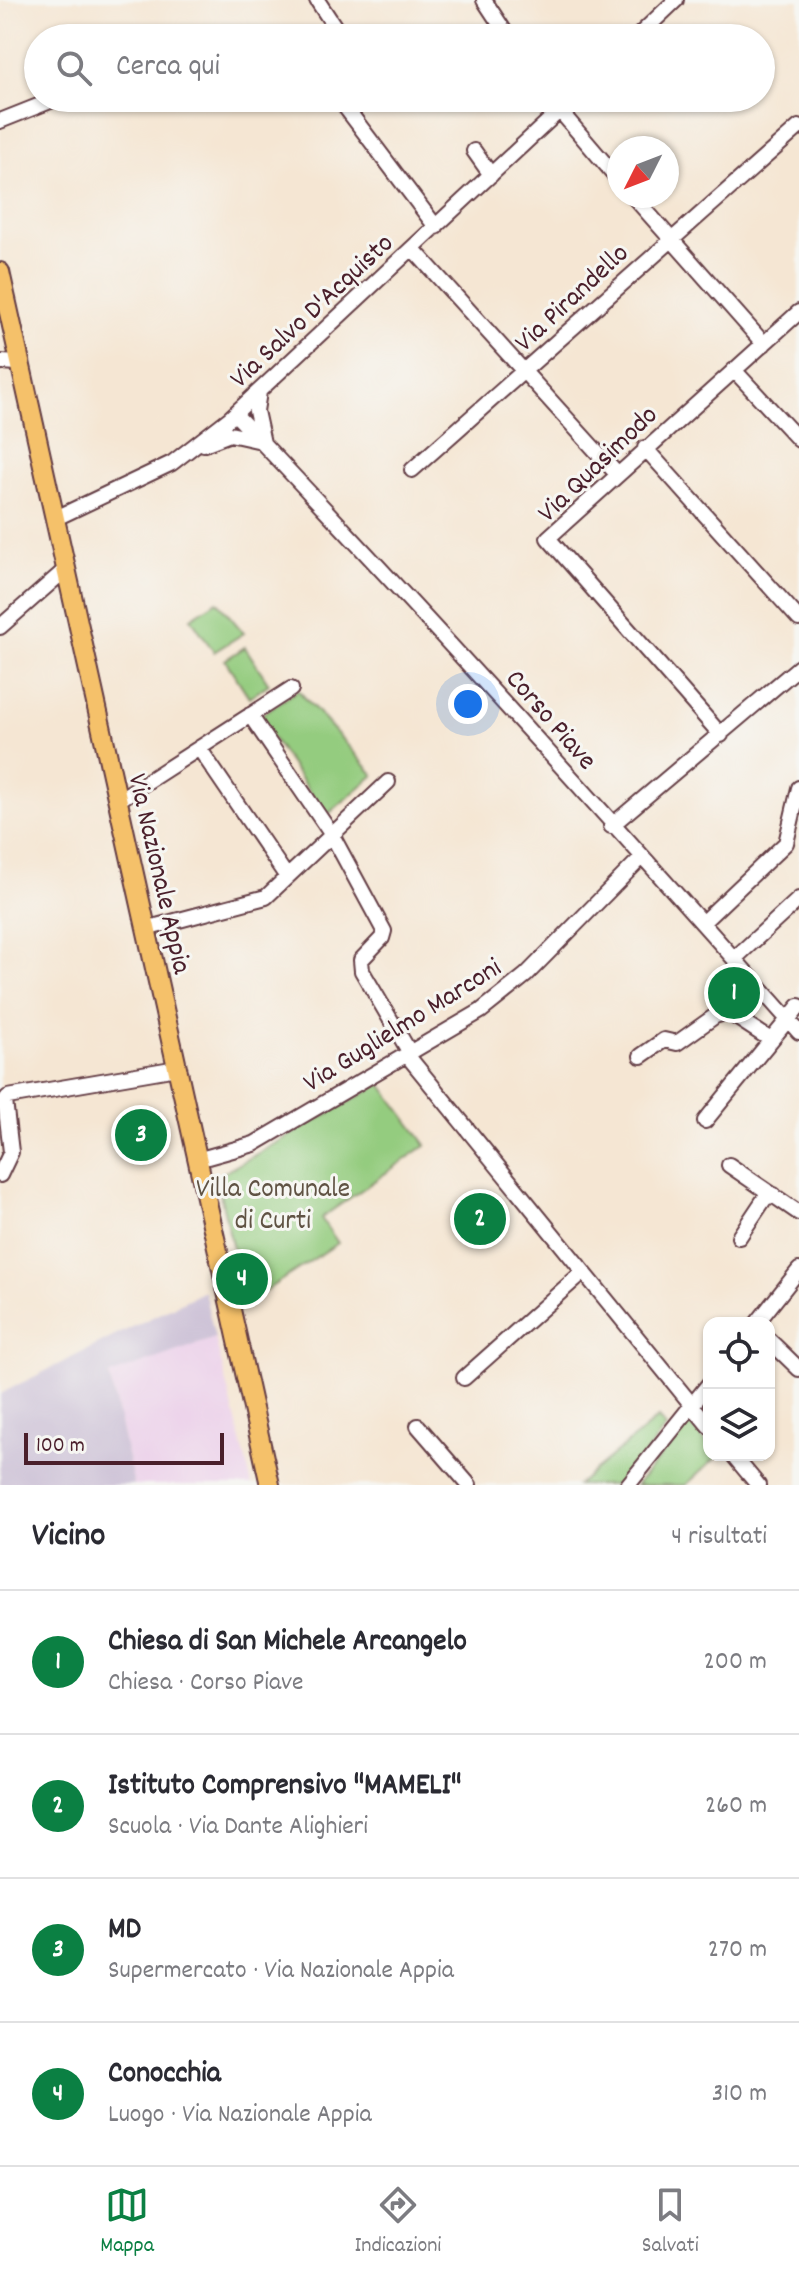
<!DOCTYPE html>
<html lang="it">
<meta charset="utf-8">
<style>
body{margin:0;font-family:Dekko,sans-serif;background:#f7f7f7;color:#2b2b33}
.controls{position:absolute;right:24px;bottom:24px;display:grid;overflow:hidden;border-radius:16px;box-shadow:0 2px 6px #0004}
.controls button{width:72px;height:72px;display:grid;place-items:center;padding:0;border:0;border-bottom:2px solid #e1e1e2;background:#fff;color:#2b2b33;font:40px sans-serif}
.compass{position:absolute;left:607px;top:136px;width:72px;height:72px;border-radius:50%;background:#fff;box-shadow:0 2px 6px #0004;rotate:228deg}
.scale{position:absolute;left:24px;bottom:20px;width:200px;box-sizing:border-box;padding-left:8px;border:4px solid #4a1f2b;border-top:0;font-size:22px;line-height:28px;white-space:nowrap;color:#4a1f2b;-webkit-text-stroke:6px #f6f6f2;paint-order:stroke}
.you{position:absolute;left:468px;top:704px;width:28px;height:28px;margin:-20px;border:6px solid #fff;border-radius:50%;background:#1a73e8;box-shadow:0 0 0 12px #1a73e833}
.badge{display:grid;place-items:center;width:52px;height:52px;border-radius:50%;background:#0b8043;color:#fff;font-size:26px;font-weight:700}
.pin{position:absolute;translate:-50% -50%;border:4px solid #fff;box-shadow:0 2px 8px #0006}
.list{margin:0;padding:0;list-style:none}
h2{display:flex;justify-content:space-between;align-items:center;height:104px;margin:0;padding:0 32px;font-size:34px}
h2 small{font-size:26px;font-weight:400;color:#7c7c81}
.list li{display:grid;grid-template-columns:52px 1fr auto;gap:24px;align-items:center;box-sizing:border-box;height:144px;padding:0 32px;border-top:2px solid #e1e1e2}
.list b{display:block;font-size:30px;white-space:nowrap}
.list p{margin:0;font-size:26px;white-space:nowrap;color:#7c7c81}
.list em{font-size:26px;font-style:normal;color:#7c7c81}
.icon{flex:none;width:44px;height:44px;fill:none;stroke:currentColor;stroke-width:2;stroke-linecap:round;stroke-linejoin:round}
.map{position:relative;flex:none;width:799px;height:1485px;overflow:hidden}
.search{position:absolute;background:#fff;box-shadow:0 2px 6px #0004;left:24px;right:24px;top:24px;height:88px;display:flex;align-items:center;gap:20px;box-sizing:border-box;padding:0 28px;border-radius:44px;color:#7c7c81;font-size:30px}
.sheet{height:680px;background:#fff}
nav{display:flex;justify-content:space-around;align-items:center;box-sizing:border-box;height:112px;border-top:2px solid #e1e1e2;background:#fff;font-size:22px;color:#7c7c81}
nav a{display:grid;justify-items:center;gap:4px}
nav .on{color:#0b8043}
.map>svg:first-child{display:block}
</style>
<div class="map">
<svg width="799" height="1485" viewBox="0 0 799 1485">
<rect width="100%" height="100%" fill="#f6f6f2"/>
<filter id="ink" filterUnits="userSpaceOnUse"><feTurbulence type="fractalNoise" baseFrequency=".0125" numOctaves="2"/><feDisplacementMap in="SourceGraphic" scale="16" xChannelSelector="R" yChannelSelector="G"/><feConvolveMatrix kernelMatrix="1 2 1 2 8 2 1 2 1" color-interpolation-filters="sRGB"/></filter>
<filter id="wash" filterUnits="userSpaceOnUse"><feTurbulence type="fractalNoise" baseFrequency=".006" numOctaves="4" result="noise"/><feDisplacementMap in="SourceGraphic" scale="32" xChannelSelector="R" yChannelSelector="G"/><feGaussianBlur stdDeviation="1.8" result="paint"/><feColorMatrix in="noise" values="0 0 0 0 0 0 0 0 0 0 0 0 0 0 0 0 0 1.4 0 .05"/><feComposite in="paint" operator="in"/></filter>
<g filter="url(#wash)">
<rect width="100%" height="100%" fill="#f5e6d3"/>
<path fill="#ecd1ea" d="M215 1338 252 1485H134L109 1374Z"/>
<path fill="#cbbfd5" d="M204 1291 215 1338 109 1375 134 1485H0V1394Z"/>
<path fill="#94cc7f" stroke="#6f7655" stroke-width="2" d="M217 601 244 633 214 652 191 618Z
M245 647 269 684 249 697 225 660Z
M298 690 374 775 326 816 258 717Z
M381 1084 426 1145 321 1218 338 1243 245 1304 241 1287H237V1266L216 1177Z
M658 1418 666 1427 621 1485H577Z
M689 1423 709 1446V1455L718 1456 686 1485H636Z"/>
</g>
<g filter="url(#ink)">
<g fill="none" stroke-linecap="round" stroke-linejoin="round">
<defs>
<path id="minor" d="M317 0 342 38
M484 0 509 38
M636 38 676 0
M360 98 346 108 436 227
M549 98 619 180
M0 121 58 98
M474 151 491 175
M633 196 764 344
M413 249 617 474
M0 362 19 363
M734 370 799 440
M259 392 256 411 263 443
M235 414C427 616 614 823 799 1032
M204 444 230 434 257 440
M645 448 799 619
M412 470 799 127
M54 519 172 463 230 418 573 98
M0 627 65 570
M250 715 332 835 384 931 382 938 361 960 362 971 410 1053
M721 735 548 538 799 312
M199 748 287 877
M117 801 291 689
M611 826 799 667
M702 923 786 843 799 788
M145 929 266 897 388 782
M734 959 799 899
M407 1055 709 1426
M641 1056 664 1040 677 1043 715 1016 728 1012 771 1040
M705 1121 799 1006
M197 1160 254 1144 481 1011 526 975 642 857
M729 1165 799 1213
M0 1175 11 1152 5 1101 8 1097 177 1068
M739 1237 765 1198 774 1195
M757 1323 799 1270
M769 1340 799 1369
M464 1378 583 1272
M418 1426 469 1485
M733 1455 758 1485
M628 1485 709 1384"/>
<path id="major" d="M0 272 270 1485"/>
</defs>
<use href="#minor" stroke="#643d44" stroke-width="18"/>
<use href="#major" stroke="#643d44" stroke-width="22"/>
<use href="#minor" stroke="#fff" stroke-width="14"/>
<use href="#major" stroke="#f5c16b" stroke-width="18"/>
</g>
</g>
<g text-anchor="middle" stroke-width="6" stroke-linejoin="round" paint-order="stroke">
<g font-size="28" fill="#4a1f2b" stroke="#f6f6f2">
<text transform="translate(570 296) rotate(-43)" y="10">Via Pirandello</text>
<text transform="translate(310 309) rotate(-43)" y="10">Via Salvo D'Acquisto</text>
<text transform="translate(596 462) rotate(-44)" y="10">Via Quasimodo</text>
<text transform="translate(553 718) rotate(49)" y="10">Corso Piave</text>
<text transform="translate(162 873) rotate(77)" y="10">Via Nazionale Appia</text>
<text transform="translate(401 1023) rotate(-32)" y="10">Via Guglielmo Marconi</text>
</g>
<g font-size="28" fill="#605344" stroke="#f6f6f2">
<text x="273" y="1196">Villa Comunale<tspan x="273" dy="32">di Curti</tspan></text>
</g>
</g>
</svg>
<div class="controls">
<button><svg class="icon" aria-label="locate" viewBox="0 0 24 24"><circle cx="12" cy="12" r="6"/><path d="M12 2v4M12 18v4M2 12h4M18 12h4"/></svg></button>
<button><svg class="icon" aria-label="layers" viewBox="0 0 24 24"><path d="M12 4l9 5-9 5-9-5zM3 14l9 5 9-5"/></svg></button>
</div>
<svg class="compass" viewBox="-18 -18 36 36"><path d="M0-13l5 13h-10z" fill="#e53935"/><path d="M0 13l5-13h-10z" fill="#7c7c81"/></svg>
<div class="scale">100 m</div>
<div class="you"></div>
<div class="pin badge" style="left:734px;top:993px">1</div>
<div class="pin badge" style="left:480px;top:1219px">2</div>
<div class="pin badge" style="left:141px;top:1135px">3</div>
<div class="pin badge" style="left:242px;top:1279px">4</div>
<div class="search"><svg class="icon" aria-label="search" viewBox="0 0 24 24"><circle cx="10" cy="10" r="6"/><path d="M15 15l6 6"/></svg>Cerca qui</div>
</div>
<section class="sheet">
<h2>Vicino<small>4 risultati</small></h2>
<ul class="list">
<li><span class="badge">1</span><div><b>Chiesa di San Michele Arcangelo</b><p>Chiesa · Corso Piave</p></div><em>200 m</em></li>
<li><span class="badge">2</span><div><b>Istituto Comprensivo &quot;MAMELI&quot;</b><p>Scuola · Via Dante Alighieri</p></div><em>260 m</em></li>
<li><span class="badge">3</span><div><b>MD</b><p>Supermercato · Via Nazionale Appia</p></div><em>270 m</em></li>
<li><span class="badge">4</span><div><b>Conocchia</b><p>Luogo · Via Nazionale Appia</p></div><em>310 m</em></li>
</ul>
</section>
<nav>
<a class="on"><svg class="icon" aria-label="map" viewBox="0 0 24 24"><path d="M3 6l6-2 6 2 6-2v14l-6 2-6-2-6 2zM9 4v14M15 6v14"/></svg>Mappa</a>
<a><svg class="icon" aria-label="directions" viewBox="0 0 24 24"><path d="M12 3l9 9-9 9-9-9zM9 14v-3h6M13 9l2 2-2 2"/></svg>Indicazioni</a>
<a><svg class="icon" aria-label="saved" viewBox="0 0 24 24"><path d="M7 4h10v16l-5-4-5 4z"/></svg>Salvati</a>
</nav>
